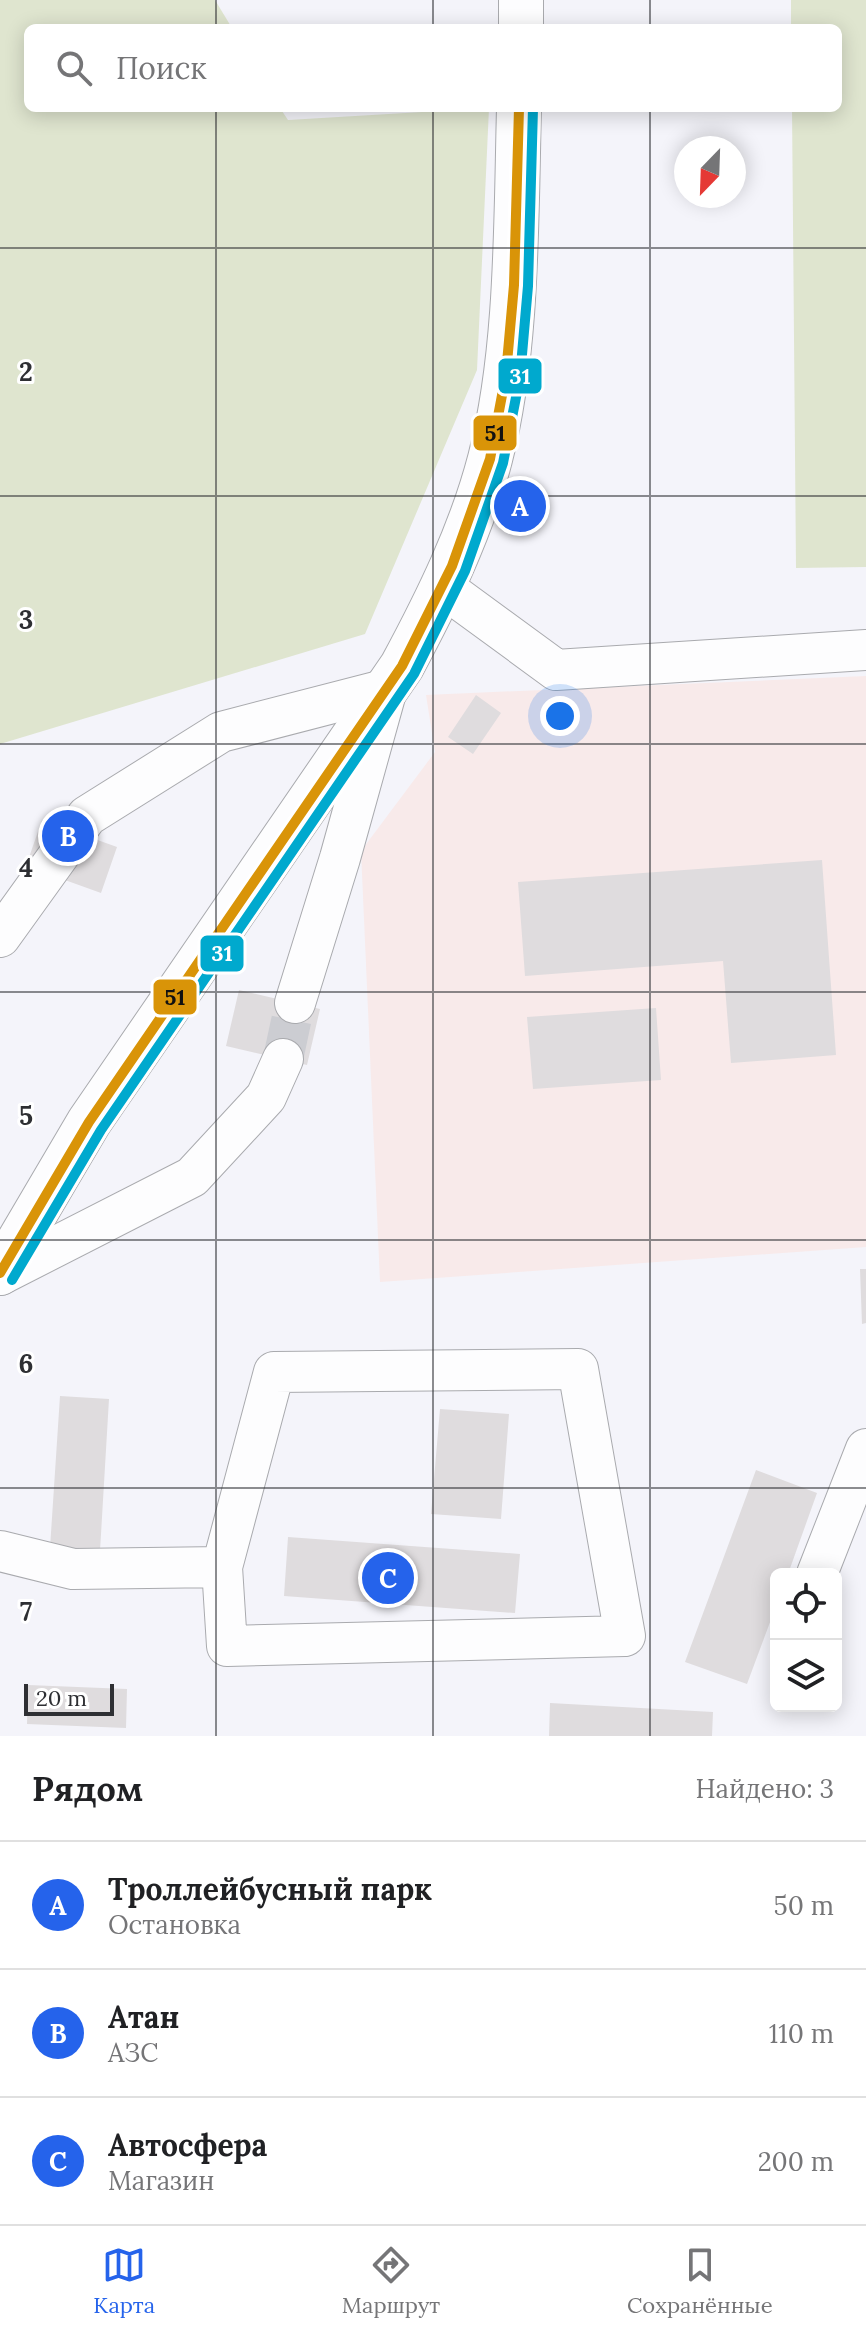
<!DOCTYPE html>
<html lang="ru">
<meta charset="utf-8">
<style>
body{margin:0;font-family:Lora,serif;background:#f6f6f6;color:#202124}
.controls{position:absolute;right:24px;bottom:24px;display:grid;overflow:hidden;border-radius:12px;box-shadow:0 4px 20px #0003}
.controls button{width:72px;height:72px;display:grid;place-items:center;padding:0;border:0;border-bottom:2px solid #e0e0e0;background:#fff;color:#202124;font:40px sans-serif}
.compass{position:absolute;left:674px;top:136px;width:72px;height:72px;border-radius:50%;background:#fff;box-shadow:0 4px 20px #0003;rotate:203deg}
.scale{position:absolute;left:24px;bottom:20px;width:90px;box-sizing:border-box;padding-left:8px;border:4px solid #2e2f33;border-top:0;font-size:22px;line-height:28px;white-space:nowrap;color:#2e2f33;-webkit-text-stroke:6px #fff;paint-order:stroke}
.you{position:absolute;left:560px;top:716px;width:28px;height:28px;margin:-20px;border:6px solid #fff;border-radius:50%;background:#1a73e8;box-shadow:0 0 0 12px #1a73e833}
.badge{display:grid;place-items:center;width:52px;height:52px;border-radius:50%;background:#2563eb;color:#fff;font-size:26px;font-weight:700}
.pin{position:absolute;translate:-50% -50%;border:4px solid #fff;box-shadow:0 2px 8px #0006}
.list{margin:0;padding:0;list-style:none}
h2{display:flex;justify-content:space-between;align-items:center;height:104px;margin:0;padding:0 32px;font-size:34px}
h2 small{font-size:26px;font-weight:400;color:#757577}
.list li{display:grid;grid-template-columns:52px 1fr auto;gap:24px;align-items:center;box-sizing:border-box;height:128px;padding:0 32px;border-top:2px solid #e0e0e0}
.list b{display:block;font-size:30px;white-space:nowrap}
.list p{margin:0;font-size:26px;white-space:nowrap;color:#757577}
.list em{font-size:26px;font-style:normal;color:#757577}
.icon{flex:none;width:44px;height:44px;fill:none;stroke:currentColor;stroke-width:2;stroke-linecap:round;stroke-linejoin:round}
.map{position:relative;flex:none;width:866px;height:1736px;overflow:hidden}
.search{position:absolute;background:#fff;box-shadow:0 4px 20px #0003;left:24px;right:24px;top:24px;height:88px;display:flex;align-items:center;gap:20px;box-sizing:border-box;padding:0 28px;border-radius:12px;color:#757577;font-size:30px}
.sheet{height:488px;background:#fff}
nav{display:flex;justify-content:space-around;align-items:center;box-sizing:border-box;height:112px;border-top:2px solid #e0e0e0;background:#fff;font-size:22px;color:#757577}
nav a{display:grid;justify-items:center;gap:4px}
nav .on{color:#2563eb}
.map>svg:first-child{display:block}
</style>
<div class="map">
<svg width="866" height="1736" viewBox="0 0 866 1736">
<rect width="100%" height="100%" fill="#f4f4fa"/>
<path fill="#f8eaea" d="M866 676V1247L380 1282 361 851 435 752 426 695Z"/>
<path fill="#dfe5cf" d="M0 0H215L232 28H28V108H280L288 120 489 108 477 370 365 634 0 744Z
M791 0H866V567L796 568 792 108H838V28H791Z"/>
<path fill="#dfdcde" d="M476 695 501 713 473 754 448 737Z
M42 820 117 847 101 893 26 866Z
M822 860 836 1055 731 1063 723 961 525 976 518 882Z
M239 990 320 1009 307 1065 226 1046Z
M656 1008 661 1080 533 1089 527 1017Z
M860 1269H866V1323L862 1324Z
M60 1396 109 1399 100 1551 50 1548Z
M440 1409 509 1414 501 1519 431 1514Z
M756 1470 817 1493 788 1574H776V1606L747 1684 685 1662Z
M288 1537 520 1554 515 1613 284 1596Z
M28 1685 127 1689 126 1728 27 1724Z
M550 1703 713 1712 712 1736H549Z"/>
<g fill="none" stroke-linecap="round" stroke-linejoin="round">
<path stroke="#cccdd2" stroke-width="40" stroke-dasharray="40 20" stroke-linecap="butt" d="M283 1059 295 1003"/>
<defs>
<path id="minor" d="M444 588 556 670 866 650
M0 937 87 816 221 732 387 689 340 858 295 1003
M0 1275 192 1177 266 1097 283 1059
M578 1369 625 1636 227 1646 222 1567 274 1372Z
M0 1551 73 1569 222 1567
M817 1574 866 1449"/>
<path id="highway" d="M521 28V0
M0 1273 89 1122 402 666C437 601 471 532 490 459 518 351 516 220 519 108"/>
</defs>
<use href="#minor" stroke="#a9aaae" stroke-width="42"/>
<use href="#highway" stroke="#a9aaae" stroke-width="46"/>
<use href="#minor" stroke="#fdfdfe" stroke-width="40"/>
<use href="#highway" stroke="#fdfdfe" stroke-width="44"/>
<defs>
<path id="bus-1" d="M0 1273 89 1122 402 666 452 566 490 459 506 374 514 285 519 108"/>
<path id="bus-2" d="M12 1280 101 1130 414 674 465 571 503 463 520 377 528 286 533 108"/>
</defs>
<use href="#bus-1" stroke="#fff" stroke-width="16"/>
<use href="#bus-2" stroke="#fff" stroke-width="16"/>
<use href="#bus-1" stroke="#d99408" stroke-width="10"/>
<use href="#bus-2" stroke="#00a9ce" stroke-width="10"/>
</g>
<path fill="none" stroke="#2e2f33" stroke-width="2" stroke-opacity="0.55" d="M216 0V28M433 0V28M650 0V28M216 108V1736M433 108V1736M650 108V1736M0 248H866M0 496H866M0 744H866M0 992H866M0 1240H866M0 1488H866"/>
<g font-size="26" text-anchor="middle" font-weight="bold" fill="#2e2f33" stroke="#fff" stroke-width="6" stroke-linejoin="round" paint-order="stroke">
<text x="26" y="381">2</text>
<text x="26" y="629">3</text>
<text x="26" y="877">4</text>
<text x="26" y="1125">5</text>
<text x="26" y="1373">6</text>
<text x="26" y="1621">7</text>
</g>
<g stroke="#fff" stroke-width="3">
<rect x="497" y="357" width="46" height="38" rx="8" fill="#00a9ce"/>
<rect x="472" y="414" width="46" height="38" rx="8" fill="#d99408"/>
<rect x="199" y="934" width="46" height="39" rx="8" fill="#00a9ce"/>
<rect x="152" y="978" width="46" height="38" rx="8" fill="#d99408"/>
</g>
<g font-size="22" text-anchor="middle" font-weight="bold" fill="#fff">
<text x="520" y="384">31</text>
<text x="222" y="961">31</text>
</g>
<g font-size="22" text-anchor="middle" font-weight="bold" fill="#111">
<text x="495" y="441">51</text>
<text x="175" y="1005">51</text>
</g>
</svg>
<div class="controls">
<button><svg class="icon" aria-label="locate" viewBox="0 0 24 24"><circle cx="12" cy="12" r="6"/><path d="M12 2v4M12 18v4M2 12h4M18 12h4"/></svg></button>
<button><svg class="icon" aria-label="layers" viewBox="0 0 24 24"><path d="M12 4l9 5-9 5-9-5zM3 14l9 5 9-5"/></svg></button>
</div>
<svg class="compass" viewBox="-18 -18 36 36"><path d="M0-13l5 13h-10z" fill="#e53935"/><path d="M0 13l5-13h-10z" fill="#757577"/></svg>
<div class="scale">20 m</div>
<div class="you"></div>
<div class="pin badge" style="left:520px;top:506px">A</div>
<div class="pin badge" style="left:68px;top:836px">B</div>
<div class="pin badge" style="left:388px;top:1578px">C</div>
<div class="search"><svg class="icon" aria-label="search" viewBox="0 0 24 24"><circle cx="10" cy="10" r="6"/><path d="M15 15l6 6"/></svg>Поиск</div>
</div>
<section class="sheet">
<h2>Рядом<small>Найдено: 3</small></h2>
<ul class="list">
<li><span class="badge">A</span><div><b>Троллейбусный парк</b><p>Остановка</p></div><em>50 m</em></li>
<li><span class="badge">B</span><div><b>Атан</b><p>АЗС</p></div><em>110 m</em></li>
<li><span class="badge">C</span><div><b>Автосфера</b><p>Магазин</p></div><em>200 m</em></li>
</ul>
</section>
<nav>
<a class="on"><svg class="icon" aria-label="map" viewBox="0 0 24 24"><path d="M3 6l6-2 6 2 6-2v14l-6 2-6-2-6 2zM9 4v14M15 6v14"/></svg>Карта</a>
<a><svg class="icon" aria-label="directions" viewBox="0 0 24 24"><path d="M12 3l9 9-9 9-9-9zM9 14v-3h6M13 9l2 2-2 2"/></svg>Маршрут</a>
<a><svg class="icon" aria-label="saved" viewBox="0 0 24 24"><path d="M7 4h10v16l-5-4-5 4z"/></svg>Сохранённые</a>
</nav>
